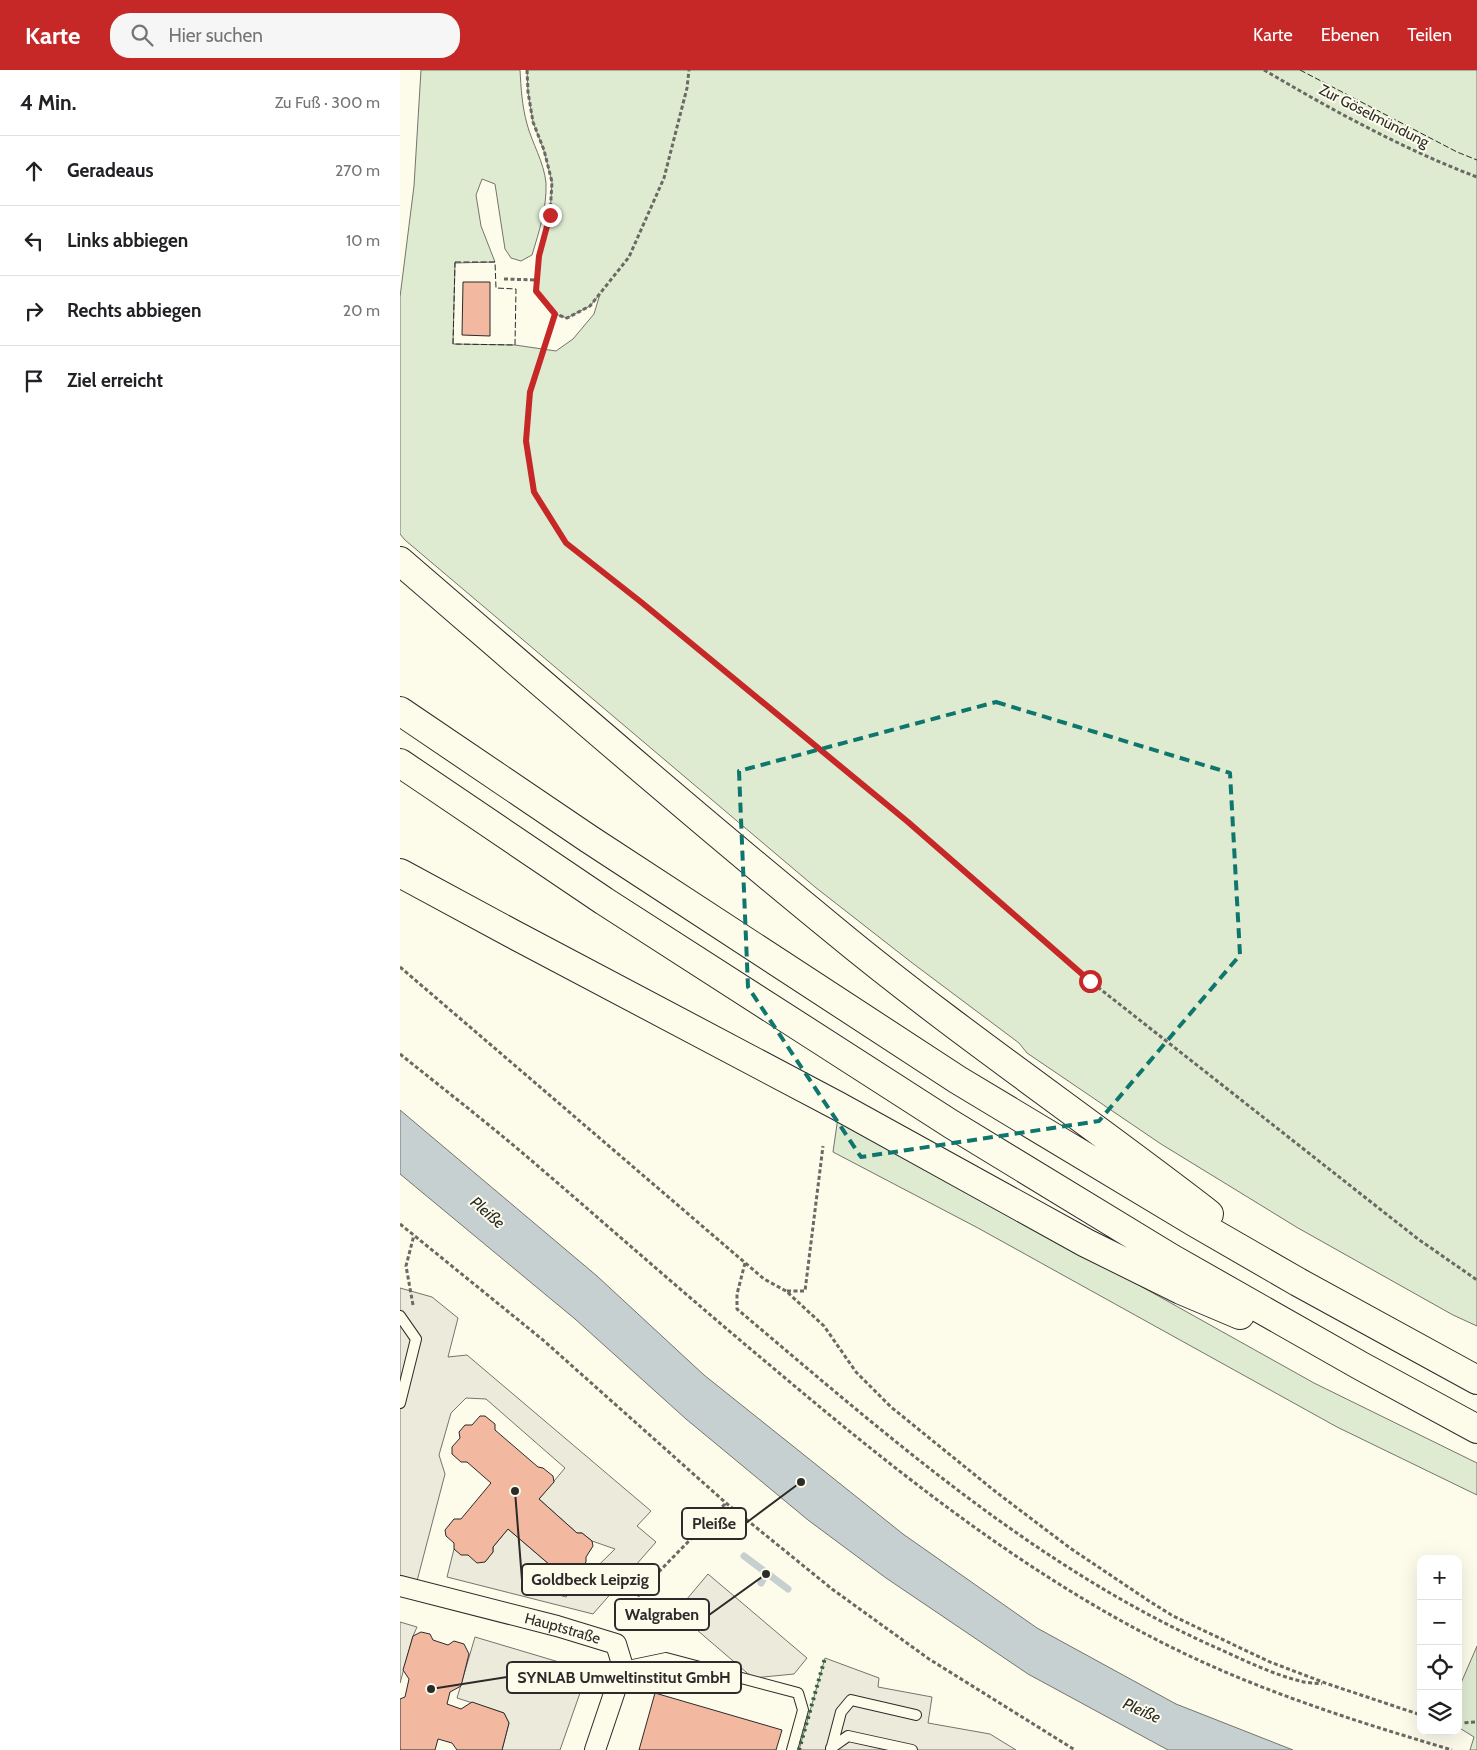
<!DOCTYPE html>
<html lang="de">
<meta charset="utf-8">
<style>
body{margin:0;font-family:Cabin,sans-serif;background:#f6f6f6;color:#202124}
.controls{position:absolute;right:15px;bottom:15px;display:grid;overflow:hidden;border-radius:10px;box-shadow:0 5px 20px #0002}
.controls button{width:45px;height:45px;display:grid;place-items:center;padding:0;border:0;border-bottom:1px solid #e0e0e0;background:#fff;color:#202124;font:25px sans-serif}
.stop{position:absolute;width:15px;height:15px;margin:-11px;border:4px solid #c62828;border-radius:50%;background:#fff}
.stop.end{background:#c62828;border-color:#fff;box-shadow:0 1px 5px #0008}
.list{margin:0;padding:0;list-style:none}
h2{display:flex;justify-content:space-between;align-items:center;height:65px;margin:0;padding:0 20px;font-size:21px}
h2 small{font-size:16px;font-weight:400;color:#757577}
.list li{display:grid;grid-template-columns:32px 1fr auto;gap:15px;align-items:center;box-sizing:border-box;height:70px;padding:0 20px;border-top:1px solid #e0e0e0}
.list b{display:block;font-size:19px;white-space:nowrap}
.list em{font-size:16px;font-style:normal;color:#757577}
.icon{flex:none;width:28px;height:28px;fill:none;stroke:currentColor;stroke-width:2;stroke-linecap:round;stroke-linejoin:round}
.map{position:relative;flex:none;width:1077px;height:1680px;overflow:hidden}
header{display:flex;align-items:center;gap:30px;box-sizing:border-box;height:70px;padding:0 25px;background:#c62828;color:#fff}
header strong{font-size:24px}
nav{display:flex;gap:28px;margin-inline-start:auto;font-size:18px}
.search{width:350px;height:45px;background:#f6f6f6;display:flex;align-items:center;gap:12px;box-sizing:border-box;padding:0 18px;border-radius:20px;color:#757577;font-size:19px}
main{display:flex}
aside{flex:1;background:#fff}
.map>svg:first-child{display:block}
</style>
<header>
<strong>Karte</strong>
<div class="search"><svg class="icon" aria-label="search" viewBox="0 0 24 24"><circle cx="10" cy="10" r="6"/><path d="M15 15l6 6"/></svg>Hier suchen</div>
<nav><a>Karte</a><a>Ebenen</a><a>Teilen</a></nav>
</header>
<main>
<aside>
<h2>4 Min.<small>Zu Fuß · 300 m</small></h2>
<ul class="list">
<li><svg class="icon" aria-label="ahead" viewBox="0 0 24 24"><path d="M12 20V5M6 11l6-6 6 6"/></svg><div><b>Geradeaus</b></div><em>270 m</em></li>
<li><svg class="icon" aria-label="left" viewBox="0 0 24 24"><path d="M17 20v-9H6M10 6l-5 5 5 5"/></svg><div><b>Links abbiegen</b></div><em>10 m</em></li>
<li><svg class="icon" aria-label="right" viewBox="0 0 24 24"><path d="M7 20v-9h11M14 6l5 5-5 5"/></svg><div><b>Rechts abbiegen</b></div><em>20 m</em></li>
<li><svg class="icon" aria-label="arrive" viewBox="0 0 24 24"><path d="M6 21V4h12l-3 4 3 4H6"/></svg><div><b>Ziel erreicht</b></div></li>
</ul>
</aside>
<div class="map">
<svg width="1077" height="1680" viewBox="0 0 1077 1680">
<rect width="100%" height="100%" fill="#fdfbea"/>
<path fill="#deebd1" stroke="#74746e" d="M21 0H120C121 18 122 36 127 54 132 73 144 92 146 113 147 137 139 162 132 185L121 191 111 188 105 179 95 114 82 109 76 125 81 156 95 192 55 193 53 274 115 275 156 281 173 269 194 244 200 224 190 236 167 248 155 244 137 221 139 186 150 145 152 112 144 81 133 52 128 22 127 0H1077V1256L1053 1245 898 1158 761 1074 627 983 619 973 511 892 415 817 5 470 0 464V227L14 116Z
M438 1047 914 1313 1077 1393V1425L937 1357 578 1158 433 1082Z
M1077 1576V1680H1070L1074 1667 1058 1657V1620Z"/>
<path fill="#eceadb" stroke="#74746e" d="M0 1218 32 1227 58 1248 48 1287 67 1285 251 1441 237 1456 256 1472 193 1544 47 1507 54 1479 85 1492 93 1482V1477L108 1459 150 1495V1502L139 1519 166 1527 215 1479 192 1471 182 1463H177L139 1429 165 1398 86 1329 66 1328 51 1343 39 1385 45 1404 17 1511 0 1505Z
M308 1504 407 1588 394 1604 353 1608 276 1542Z
M0 1552 17 1557 13 1566 0 1613Z
M75 1567 169 1595 162 1617 180 1623 160 1680H102L109 1653 104 1643 57 1628Z
M425 1588 479 1608 478 1617 532 1627 528 1653 590 1664 616 1680H399Z"/>
<path fill="#c7d0d0" stroke="#74746e" d="M0 1040 197 1206 304 1305 503 1464 637 1558 776 1634 893 1680H768L628 1604 486 1508 408 1450 286 1349 175 1249 0 1104Z"/>
<g fill="none" stroke-linecap="round" stroke-linejoin="round">
<path stroke="#c7d0d0" stroke-width="7" d="M344 1486 388 1519
M361 1513 366 1504"/>
</g>
<path fill="#f2b8a0" stroke="#2b2b2b" d="M63 212H90V266L62 265Z
M80 1346H85L95 1354V1360L138 1397 143 1398 153 1406 154 1412 139 1429 177 1463H182L192 1471 193 1476 186 1487V1492L180 1500 174 1501 166 1510H160L150 1502V1495L108 1459 93 1477V1482L85 1492 77 1493 68 1485H61L54 1479V1473L46 1466 45 1460 54 1449H61L91 1413 67 1392H61L52 1384V1377L60 1368 59 1362 65 1355H72Z
M21 1562 30 1564 33 1570 48 1575 54 1571 64 1574 69 1584 61 1616 50 1622 47 1634 61 1639 72 1632 104 1643 109 1653 102 1680H57L52 1673 38 1669 35 1680H0V1629L5 1627 9 1609 3 1600 13 1566Z
M255 1623 382 1660 376 1680H239Z"/>
<g fill="none" stroke-linecap="round" stroke-linejoin="round">
<defs>
<path id="service" d="M0 1246 16 1269 0 1333
M223 1597 266 1588 398 1623 403 1640 392 1680
M431 1678 448 1666 512 1680
M431 1680 441 1642 451 1630 516 1645"/>
<g id="minor">
<path id="s1" d="M0 1516 157 1556 216 1574 223 1597 195 1680"/>
</g>
<path id="trunk" d="M0 491C144 615 287 740 434 860 555 960 685 1048 809 1144
M0 641 189 769 558 1010 794 1152 898 1212 1077 1310
M0 693 204 831 551 1054 771 1188 961 1296 1077 1359
M0 803 111 863 438 1036 686 1173 781 1220 840 1245"/>
</defs>
<use href="#service" stroke="#2b2b2b" stroke-width="12"/>
<use href="#minor" stroke="#2b2b2b" stroke-width="22"/>
<use href="#trunk" stroke="#2b2b2b" stroke-width="30"/>
<path stroke="#6a6964" stroke-width="3" stroke-dasharray="4 2.5" stroke-linecap="butt" d="M127 0 128 22 133 52 144 80 152 112 150 145 139 186 137 221 155 244 167 248 190 236 229 187 264 108 287 18 289 0
M864 0C932 40 1003 79 1077 107
M104 209 137 210
M155 244 130 322 125 371 134 422 166 473 241 532 508 752 690 911 1018 1169 1077 1210
M0 897 364 1209 386 1221 424 1256 456 1302 491 1337 596 1422 670 1478 749 1531 773 1546 870 1592 928 1614 1021 1645
M0 984C46 1021 94 1058 139 1097 217 1164 294 1232 372 1297 493 1399 618 1499 759 1571 853 1619 951 1650 1052 1680
M0 1154 143 1270 326 1433 432 1519 529 1589 675 1680
M345 1193 337 1224V1239C484 1363 632 1494 808 1574 838 1587 868 1603 900 1611 907 1613 915 1613 922 1614
M387 1221H405L423 1076
M13 1235 6 1196 14 1165
M224 1556 241 1520 326 1433
M1058 1653 1077 1652"/>
<use href="#service" stroke="#fdfbea" stroke-width="10"/>
<use href="#minor" stroke="#fdfbea" stroke-width="20"/>
<use href="#trunk" stroke="#fdfbea" stroke-width="28"/>
<path stroke="#34623c" stroke-width="4" stroke-dasharray="2.5 4" stroke-linecap="butt" d="M399 1680 425 1588"/>
<path stroke="#2b2b2b" stroke-width="1" stroke-dasharray="6 2.5" stroke-linecap="butt" d="M900 0 1057 82 1077 90
M55 192H95L96 218 116 219 115 275 53 274Z"/>
</g>
<g fill="none" stroke-linecap="round" stroke-linejoin="round">
<path stroke="#c62828" stroke-width="6" d="M150 145 139 186 136 221 155 244 130 322 126 371 134 422 166 473 241 532 508 752 690 911"/>
</g>
<path fill="none" stroke="#0f766e" stroke-width="4" stroke-dasharray="10 6" stroke-linejoin="round" d="M596 632 830 703 840 885 699 1051 461 1087 348 917 339 701Z"/>
<g text-anchor="middle" stroke-width="4" stroke-linejoin="round" paint-order="stroke">
<g font-size="15" fill="#2b2b2b" stroke="#fdfbea">
<text transform="translate(974 46) rotate(27)" y="5">Zur Göselmündung</text>
<text dy="5" stroke="none"><textPath href="#s1" startOffset="168">Hauptstraße</textPath></text>
</g>
<g font-size="16" font-style="italic" fill="#2b2b2b" stroke="#fdfbea">
<text transform="translate(88 1142) rotate(41)" y="6">Pleiße</text>
<text transform="translate(742 1640) rotate(24)" y="6">Pleiße</text>
</g>
</g>
<path fill="none" stroke="#2b2b2b" stroke-width="2" d="M401 1412L346 1453M115 1421L122 1510M366 1504L309 1545M31 1619L107 1607"/>
<g fill="#2b2b2b" stroke="#fdfbea" stroke-width="2">
<circle cx="401" cy="1412" r="5"/>
<circle cx="115" cy="1421" r="5"/>
<circle cx="366" cy="1504" r="5"/>
<circle cx="31" cy="1619" r="5"/>
</g>
<g fill="#fdfbea" stroke="#2b2b2b" stroke-width="2">
<rect x="282" y="1438" width="64" height="31" rx="5"/>
<rect x="122" y="1494" width="137" height="31" rx="5"/>
<rect x="215" y="1529" width="94" height="31" rx="5"/>
<rect x="107" y="1592" width="234" height="31" rx="5"/>
</g>
<g font-size="16" text-anchor="middle" font-weight="bold" fill="#2b2b2b">
<text x="314" y="1459">Pleiße</text>
<text x="190" y="1515">Goldbeck Leipzig</text>
<text x="262" y="1550">Walgraben</text>
<text x="224" y="1613">SYNLAB Umweltinstitut GmbH</text>
</g>
</svg>
<div class="controls">
<button>+</button>
<button>−</button>
<button><svg class="icon" aria-label="locate" viewBox="0 0 24 24"><circle cx="12" cy="12" r="6"/><path d="M12 2v4M12 18v4M2 12h4M18 12h4"/></svg></button>
<button><svg class="icon" aria-label="layers" viewBox="0 0 24 24"><path d="M12 4l9 5-9 5-9-5zM3 14l9 5 9-5"/></svg></button>
</div>
<div class="stop" style="left:690px;top:911px"></div>
<div class="stop end" style="left:150px;top:145px"></div>
</div>
</main>
